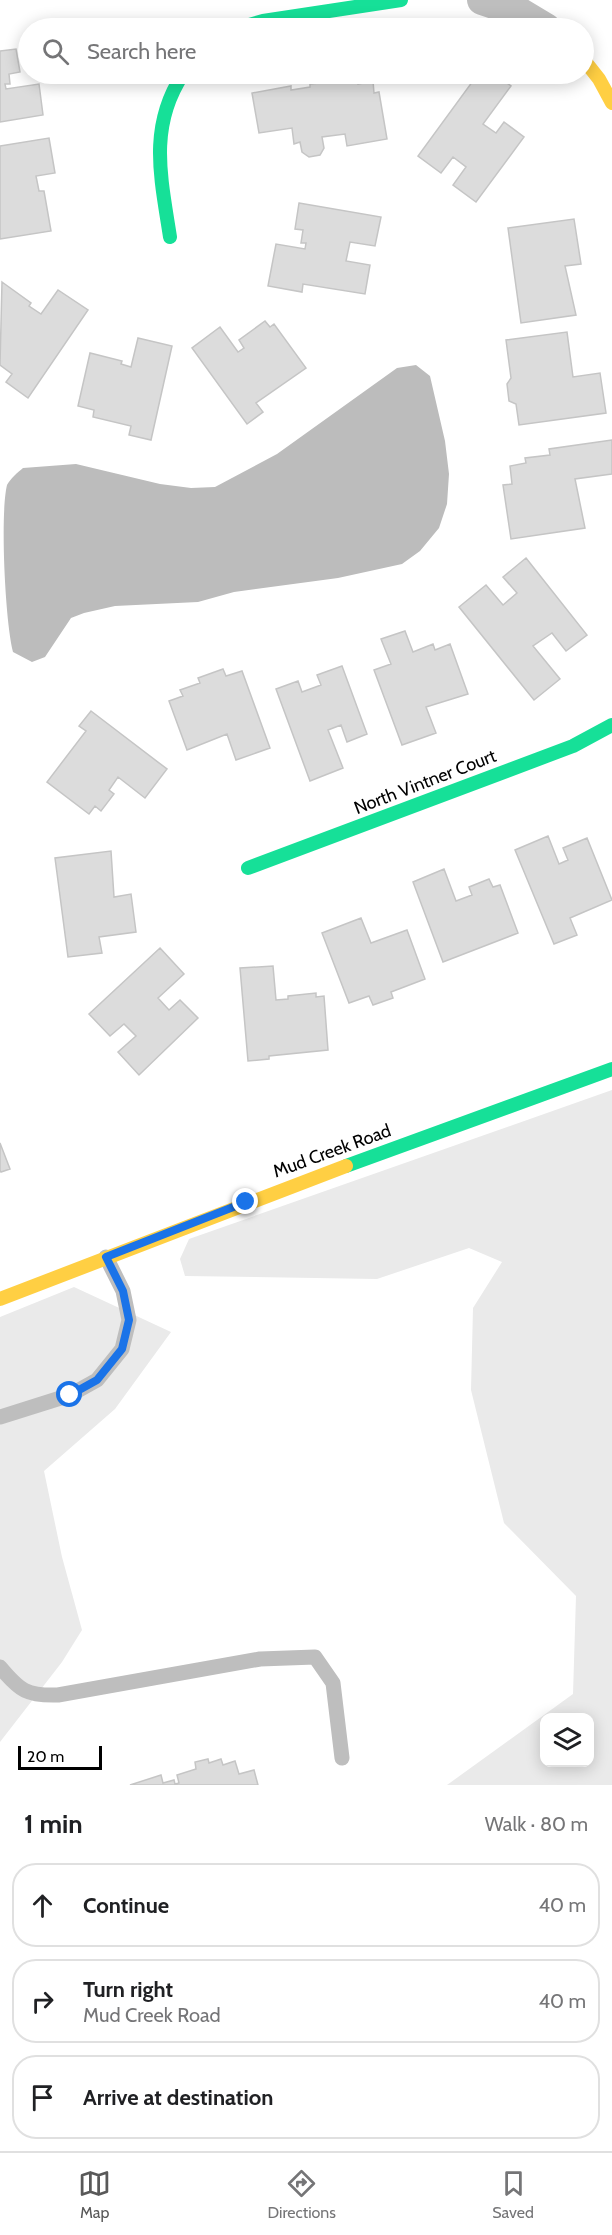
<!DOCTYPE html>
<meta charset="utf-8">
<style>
body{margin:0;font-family:Cabin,sans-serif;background:#f6f6f6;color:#202124}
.controls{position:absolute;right:18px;bottom:18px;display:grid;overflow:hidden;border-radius:12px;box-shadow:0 3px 15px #0003}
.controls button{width:54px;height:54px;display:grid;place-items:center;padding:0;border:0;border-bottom:2px solid #e0e0e0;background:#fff;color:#202124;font:30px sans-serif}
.scale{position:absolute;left:18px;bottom:15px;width:84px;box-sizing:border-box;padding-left:6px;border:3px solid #000;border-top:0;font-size:16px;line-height:21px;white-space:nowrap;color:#000;-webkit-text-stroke:4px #fff;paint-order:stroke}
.stop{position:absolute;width:18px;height:18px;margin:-14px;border:4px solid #1a73e8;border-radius:50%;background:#fff}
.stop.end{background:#1a73e8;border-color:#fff;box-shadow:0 2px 6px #0008}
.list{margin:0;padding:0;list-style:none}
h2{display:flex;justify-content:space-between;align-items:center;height:78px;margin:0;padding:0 24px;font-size:26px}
h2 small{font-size:20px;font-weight:400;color:#757577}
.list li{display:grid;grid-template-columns:39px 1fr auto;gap:18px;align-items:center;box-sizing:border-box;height:84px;margin:0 12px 12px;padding:0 12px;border:2px solid #e0e0e0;border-radius:24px}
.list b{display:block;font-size:22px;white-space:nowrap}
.list p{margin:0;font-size:20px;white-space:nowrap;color:#757577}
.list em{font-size:20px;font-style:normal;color:#757577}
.icon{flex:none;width:33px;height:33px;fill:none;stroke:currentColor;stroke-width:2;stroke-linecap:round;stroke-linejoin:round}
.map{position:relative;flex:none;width:612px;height:1785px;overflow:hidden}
.search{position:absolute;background:#fff;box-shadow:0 3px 15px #0003;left:18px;right:18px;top:18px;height:66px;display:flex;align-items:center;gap:15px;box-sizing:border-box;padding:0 21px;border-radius:33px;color:#757577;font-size:22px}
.sheet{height:366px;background:#fff}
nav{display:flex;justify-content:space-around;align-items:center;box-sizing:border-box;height:84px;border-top:2px solid #e0e0e0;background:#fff;font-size:16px;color:#757577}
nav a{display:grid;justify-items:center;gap:3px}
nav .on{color:#595959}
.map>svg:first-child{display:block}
</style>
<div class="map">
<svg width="612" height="1785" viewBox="0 0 612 1785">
<rect width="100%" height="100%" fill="#fff"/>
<path fill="#eaeaea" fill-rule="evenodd" d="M612 1090V1785H447L573 1694 576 1596 504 1523 471 1390 473 1308 502 1262 469 1248 377 1279 185 1276 180 1259 189 1239ZM544 1718H590V1762H544Z
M74 1287 171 1332 115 1409 44 1471 62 1557 82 1630 62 1662 0 1742V1317Z"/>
<path fill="#bcbcbc" d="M416 365 430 376 445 441 449 474 447 504 439 528 420 551 402 564 338 578 234 592 198 602 115 606 84 613 71 618 45 657 32 662 13 652C5 620 0 514 7 485 10 479 18 472 23 468L76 464 160 484 191 488 215 487 277 454 397 368Z"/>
<path fill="#dcdcdc" stroke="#c5c5c5" stroke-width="1.5" d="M16 49 20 72 9 74 10 84H5L6 89 39 84 43 115 0 122V51Z
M478 74H495L511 86 483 124 496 133 504 122 524 137 476 202 453 185 466 167 453 157 441 173 418 156Z
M341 76 342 81 357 78 358 84 373 81 374 93 379 92 387 139 347 146 345 134 322 137 324 148 320 155 309 157 302 152 300 142 294 144 292 128 259 133 252 93 291 86V90L310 87V84L326 82 325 79Z
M49 138 55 173 36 176 39 191H44L51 231 0 239V146Z
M299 203 381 217 375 246 350 242 346 261 370 265 365 294 303 284 302 292 268 286 276 244 305 249 306 243H301L303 230 295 229Z
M574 219 581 264 565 266 576 315 521 323 508 228Z
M2 282 31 303 29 306 41 314 58 290 88 310 28 398 6 382 12 374 0 365Z
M265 321 270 327 274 324 306 368 256 403 263 412 247 424 192 348 220 327 238 352 244 348 239 340Z
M567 332 573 377 600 373 606 413 519 425 516 404 509 401 507 384 511 378 506 340Z
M138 338 172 346 151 440 129 435 131 426 93 417 94 410 78 406 90 353 122 361 121 364 131 367Z
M612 440V474L575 479 585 528 511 539 503 485 512 484 510 466 526 463 525 458 550 455 549 449Z
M526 558 587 635 566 651 552 633 533 646 560 679 534 700 459 607 486 585 503 605 517 593 503 577Z
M405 631 413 652 433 644 435 650 450 644 468 694 426 707 436 733 402 745 374 670 391 664 381 639Z
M342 666 367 734 347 742 341 725 328 730 343 768 310 781 276 689 298 681 302 692 321 685 317 675Z
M223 669 226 676 242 671 270 748 236 760 227 734 187 750 169 701 183 696 180 690 200 683 198 678Z
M91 711 167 769 145 798 118 777 109 790 114 794 101 811 95 806 89 814 47 782 86 731 79 726Z
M548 836 559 864 568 860 563 848 587 838 612 900 570 918 577 935 554 944 515 850Z
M111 851 114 897 131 894 136 932 99 937 102 953 68 957 55 858Z
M444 869 456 901 472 895 469 887 489 879 493 887 500 885 518 933 443 962 413 882Z
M361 918 371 943 407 930 425 979 391 992 393 998 373 1005 369 996 349 1003 322 933Z
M160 948 184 974 158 998 169 1010 180 1000 198 1018 139 1075 118 1052 136 1036 124 1024 110 1036 89 1014Z
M273 966 276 1000 288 999V996L316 993V997L324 996 328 1050 269 1056V1059L248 1061 240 968Z
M0 1143 10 1169 1 1172 0 1170Z
M208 1759 209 1763 221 1759 223 1765 235 1761 239 1774 254 1770 258 1785H130L161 1775 163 1783 174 1780 175 1784 179 1783 177 1775 196 1769 195 1762Z"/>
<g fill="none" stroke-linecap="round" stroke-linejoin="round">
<path stroke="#bebebe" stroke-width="15" d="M0 1417 70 1395 97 1380 122 1349 129 1320 123 1291 106 1257
M0 1667C20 1691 27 1696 58 1695L260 1659 315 1657 333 1683 342 1758"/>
<path stroke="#bebebe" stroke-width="30" d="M482 0 521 13 546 28"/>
<path stroke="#16e098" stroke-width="14" d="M239 28 263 21 401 0
M170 237C161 178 148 127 183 74
M248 868 573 746 612 725
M346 1166 612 1069"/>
<path stroke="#ffcf43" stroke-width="14" d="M584 60 599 79 612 103
M0 1299 346 1166"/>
</g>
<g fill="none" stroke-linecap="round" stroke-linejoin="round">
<path stroke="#1a73e8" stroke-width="8" d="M70 1395 97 1380 122 1349 129 1320 123 1291 106 1257 246 1202"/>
</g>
<g text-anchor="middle" stroke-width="6" stroke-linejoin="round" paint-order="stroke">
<g font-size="18" fill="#000" stroke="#fff">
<text transform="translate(425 782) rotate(-21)" y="6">North Vintner Court</text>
<text transform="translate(332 1151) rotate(-20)" y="6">Mud Creek Road</text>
</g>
</g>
</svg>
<div class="controls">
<button><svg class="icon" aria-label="layers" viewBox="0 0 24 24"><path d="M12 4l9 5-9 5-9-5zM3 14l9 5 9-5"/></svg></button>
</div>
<div class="scale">20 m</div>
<div class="stop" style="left:70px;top:1395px"></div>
<div class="stop end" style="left:246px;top:1202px"></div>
<div class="search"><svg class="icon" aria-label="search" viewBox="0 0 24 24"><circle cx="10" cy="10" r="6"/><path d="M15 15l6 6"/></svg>Search here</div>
</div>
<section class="sheet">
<h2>1 min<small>Walk · 80 m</small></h2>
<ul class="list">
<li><svg class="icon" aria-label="ahead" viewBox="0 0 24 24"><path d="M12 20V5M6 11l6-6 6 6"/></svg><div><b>Continue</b></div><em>40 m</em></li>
<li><svg class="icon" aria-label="right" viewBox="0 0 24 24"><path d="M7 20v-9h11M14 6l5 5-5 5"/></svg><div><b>Turn right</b><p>Mud Creek Road</p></div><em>40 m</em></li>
<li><svg class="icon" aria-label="arrive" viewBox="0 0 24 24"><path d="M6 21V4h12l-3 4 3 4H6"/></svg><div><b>Arrive at destination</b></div></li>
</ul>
</section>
<nav>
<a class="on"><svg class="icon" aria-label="map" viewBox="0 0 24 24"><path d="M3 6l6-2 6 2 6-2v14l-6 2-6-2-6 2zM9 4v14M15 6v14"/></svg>Map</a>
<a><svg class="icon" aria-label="directions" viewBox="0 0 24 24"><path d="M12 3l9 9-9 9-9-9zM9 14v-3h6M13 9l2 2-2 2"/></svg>Directions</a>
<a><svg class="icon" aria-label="saved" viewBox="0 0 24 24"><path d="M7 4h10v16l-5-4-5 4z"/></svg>Saved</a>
</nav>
